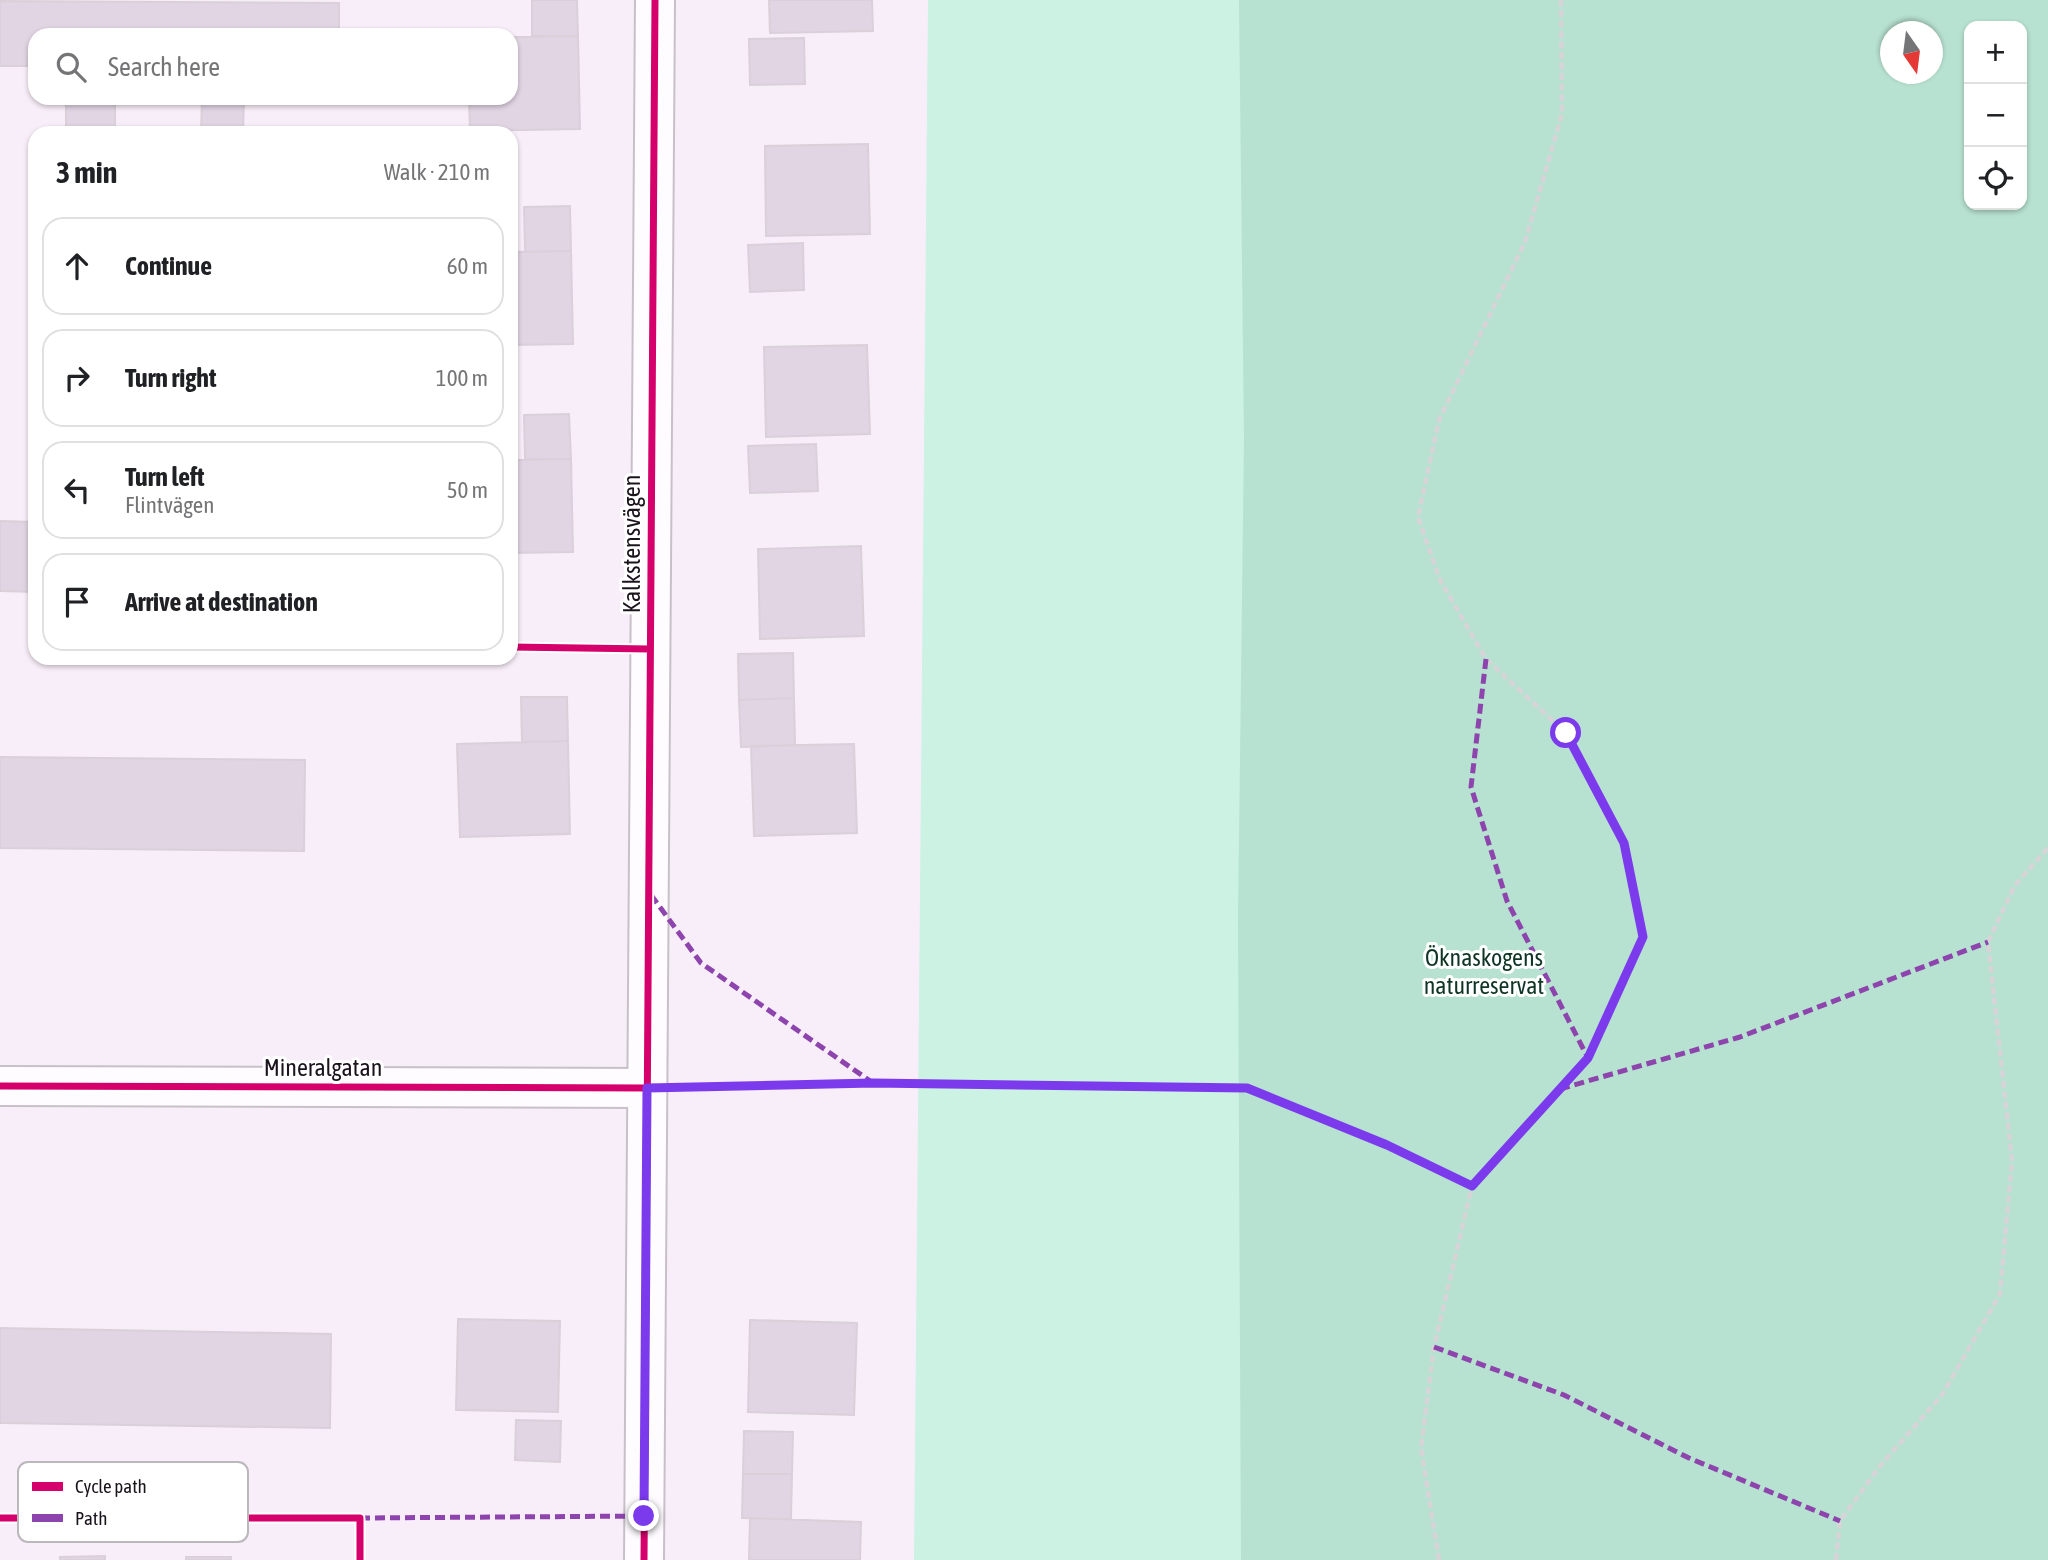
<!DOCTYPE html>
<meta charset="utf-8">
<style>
body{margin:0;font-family:"Asap Condensed",sans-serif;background:#f6f6f6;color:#202124}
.controls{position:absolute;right:21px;top:21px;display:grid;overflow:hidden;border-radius:14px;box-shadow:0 2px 5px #0004}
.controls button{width:63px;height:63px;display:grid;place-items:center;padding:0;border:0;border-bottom:2px solid #e0e0e0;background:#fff;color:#202124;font:35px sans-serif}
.compass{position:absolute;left:1880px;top:21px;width:63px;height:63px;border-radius:50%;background:#fff;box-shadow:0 2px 5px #0004;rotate:166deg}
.stop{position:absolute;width:21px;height:21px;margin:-16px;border:5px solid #7c3aed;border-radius:50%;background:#fff}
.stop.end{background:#7c3aed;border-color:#fff;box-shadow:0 2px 7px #0008}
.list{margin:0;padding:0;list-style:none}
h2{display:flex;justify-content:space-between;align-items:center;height:91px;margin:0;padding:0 28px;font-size:30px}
h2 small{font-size:23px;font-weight:400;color:#757577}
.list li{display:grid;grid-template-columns:46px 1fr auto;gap:21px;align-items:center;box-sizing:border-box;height:98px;margin:0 14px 14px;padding:0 14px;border:2px solid #e0e0e0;border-radius:21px}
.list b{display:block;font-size:26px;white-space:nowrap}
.list p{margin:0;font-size:23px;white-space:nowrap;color:#757577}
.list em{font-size:23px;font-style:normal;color:#757577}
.icon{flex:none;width:38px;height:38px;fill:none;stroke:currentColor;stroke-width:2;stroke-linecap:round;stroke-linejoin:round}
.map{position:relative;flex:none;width:2048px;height:1560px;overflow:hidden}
.search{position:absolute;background:#fff;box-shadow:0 2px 5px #0004;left:28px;top:28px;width:490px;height:77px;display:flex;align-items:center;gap:18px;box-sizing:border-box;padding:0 24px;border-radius:21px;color:#757577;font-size:26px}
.panel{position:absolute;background:#fff;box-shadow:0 2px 5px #0004;left:28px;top:126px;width:490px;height:539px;border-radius:21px}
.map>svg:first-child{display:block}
</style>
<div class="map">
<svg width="2048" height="1560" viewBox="0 0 2048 1560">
<rect width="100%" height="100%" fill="#f8eef9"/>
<path fill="#cbf2e3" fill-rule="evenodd" d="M928 0H2048V1560H914ZM1969 26H2022V205H1969ZM1890 32H1932V74H1890Z"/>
<path fill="#b7e1d1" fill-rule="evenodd" d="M1239 0H2048V1560H1241L1238 921 1244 439ZM1969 26H2022V205H1969ZM1890 32H1932V74H1890Z"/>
<path fill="#e1d4e3" stroke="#d9d0da" stroke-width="2" d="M532 0H577L578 36H532Z
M769 0H872L873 31 770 33Z
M0 1 339 3V35H35V66H0Z
M578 36 580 129 470 131 469 98H511V37Z
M804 38 805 84 750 85 749 39Z
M66 98H115V133H66Z
M202 98H244L243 133H201Z
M868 144 870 234 766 236 765 146Z
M570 206 571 251 525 252 524 207Z
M803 243 804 290 750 292 748 245Z
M571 251 573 344 511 345V252Z
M867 345 870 434 766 437 764 347Z
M569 414 571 459H525L524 415Z
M816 444 818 491 750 493 748 446Z
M571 459 573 552 511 553V460Z
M0 521 35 522V592L0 591Z
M861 546 864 636 760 639 758 549Z
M793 653 794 698 739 700 738 654Z
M521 697H567L568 741 522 742Z
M794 698 795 745 741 747 739 700Z
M568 741 570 834 460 837 457 744Z
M854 744 857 833 754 836 751 746Z
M0 757 305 760 304 851 0 848Z
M458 1319 560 1321 558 1412 456 1410Z
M750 1320 857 1323 854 1415 748 1412Z
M0 1328 331 1334 330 1428 0 1423Z
M516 1420 561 1421 560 1462 515 1460Z
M744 1431 793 1432 792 1474H743Z
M743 1474H792L791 1519 742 1518Z
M750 1518 861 1522 860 1560H749Z
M105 1556V1560H60V1557Z
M186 1557H231V1560H186Z"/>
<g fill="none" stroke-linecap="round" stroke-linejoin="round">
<defs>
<path id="minor" d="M0 1086 647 1088
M644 1560 655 0"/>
</defs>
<use href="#minor" stroke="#c8c0c9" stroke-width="42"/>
<path stroke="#d7d4d8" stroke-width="4.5" stroke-dasharray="7 3.5" stroke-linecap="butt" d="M696 1087 873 1083 1247 1088 1387 1145 1472 1186
M1439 1560 1421 1448 1434 1347 1472 1186 1588 1058 1643 937 1624 843 1566 733 1486 659 1440 580 1418 517 1439 420 1525 242 1562 114 1561 0
M1836 1560 1840 1521 1880 1466 1942 1395 2000 1294 2012 1161 1988 942 2015 885 2048 848"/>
<use href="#minor" stroke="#fefcfe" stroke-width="38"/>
<path stroke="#8e44ad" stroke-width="5" stroke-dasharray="10 5" stroke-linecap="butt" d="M1486 659 1471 787 1507 901 1588 1058
M651 895 701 963 873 1083
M1560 1089 1740 1037 1988 942
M1434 1347 1564 1395 1689 1458 1840 1521
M360 1518 644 1516"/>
<defs>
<path id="cycleway" d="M511 647 650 649
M0 1086 647 1088
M0 1518H360V1560
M644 1560 655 0"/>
</defs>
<use href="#cycleway" stroke="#fff" stroke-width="11"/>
<use href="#cycleway" stroke="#d6006c" stroke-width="7"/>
</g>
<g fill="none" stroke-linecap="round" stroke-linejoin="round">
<path stroke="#7c3aed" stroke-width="9" d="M644 1516 647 1088 873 1083 1247 1088 1387 1145 1472 1186 1588 1058 1643 937 1624 843 1566 733"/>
</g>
<g text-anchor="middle" stroke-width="6" stroke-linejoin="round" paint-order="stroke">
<g font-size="24" fill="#1a131c" stroke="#fff">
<text transform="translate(632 544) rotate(-90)" y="8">Kalkstensvägen</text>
<text x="323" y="1076">Mineralgatan</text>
</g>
<g font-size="24" fill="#0f3526" stroke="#fff">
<text x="1484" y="966">Öknaskogens<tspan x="1484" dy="28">naturreservat</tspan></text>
</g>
</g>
<rect x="18" y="1462" width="230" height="80" rx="10" fill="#fff" stroke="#bab8bb" stroke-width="2"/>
<rect x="32" y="1482" width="31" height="9" fill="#d6006c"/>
<rect x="32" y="1514" width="31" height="8" fill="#8e44ad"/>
<g font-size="19" fill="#1a131c">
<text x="75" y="1493">Cycle path</text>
<text x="75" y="1525">Path</text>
</g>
</svg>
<div class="controls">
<button>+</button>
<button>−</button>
<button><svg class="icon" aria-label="locate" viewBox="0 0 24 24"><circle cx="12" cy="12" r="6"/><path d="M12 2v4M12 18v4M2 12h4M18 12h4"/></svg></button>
</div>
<svg class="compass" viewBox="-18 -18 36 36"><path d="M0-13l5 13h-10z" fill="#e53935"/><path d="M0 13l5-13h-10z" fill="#757577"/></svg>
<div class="stop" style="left:1566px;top:733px"></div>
<div class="stop end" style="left:644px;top:1516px"></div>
<div class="search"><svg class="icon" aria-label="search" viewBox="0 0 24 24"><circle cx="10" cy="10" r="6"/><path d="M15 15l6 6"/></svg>Search here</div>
<section class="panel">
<h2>3 min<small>Walk · 210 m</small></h2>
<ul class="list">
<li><svg class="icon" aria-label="ahead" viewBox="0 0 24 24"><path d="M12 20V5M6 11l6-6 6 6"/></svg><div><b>Continue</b></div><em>60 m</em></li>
<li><svg class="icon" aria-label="right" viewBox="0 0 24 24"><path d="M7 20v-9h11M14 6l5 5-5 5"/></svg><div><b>Turn right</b></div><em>100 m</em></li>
<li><svg class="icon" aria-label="left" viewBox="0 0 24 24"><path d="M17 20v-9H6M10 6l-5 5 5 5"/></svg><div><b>Turn left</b><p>Flintvägen</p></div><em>50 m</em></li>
<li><svg class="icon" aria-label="arrive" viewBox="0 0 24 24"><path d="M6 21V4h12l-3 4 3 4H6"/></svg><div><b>Arrive at destination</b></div></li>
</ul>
</section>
</div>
